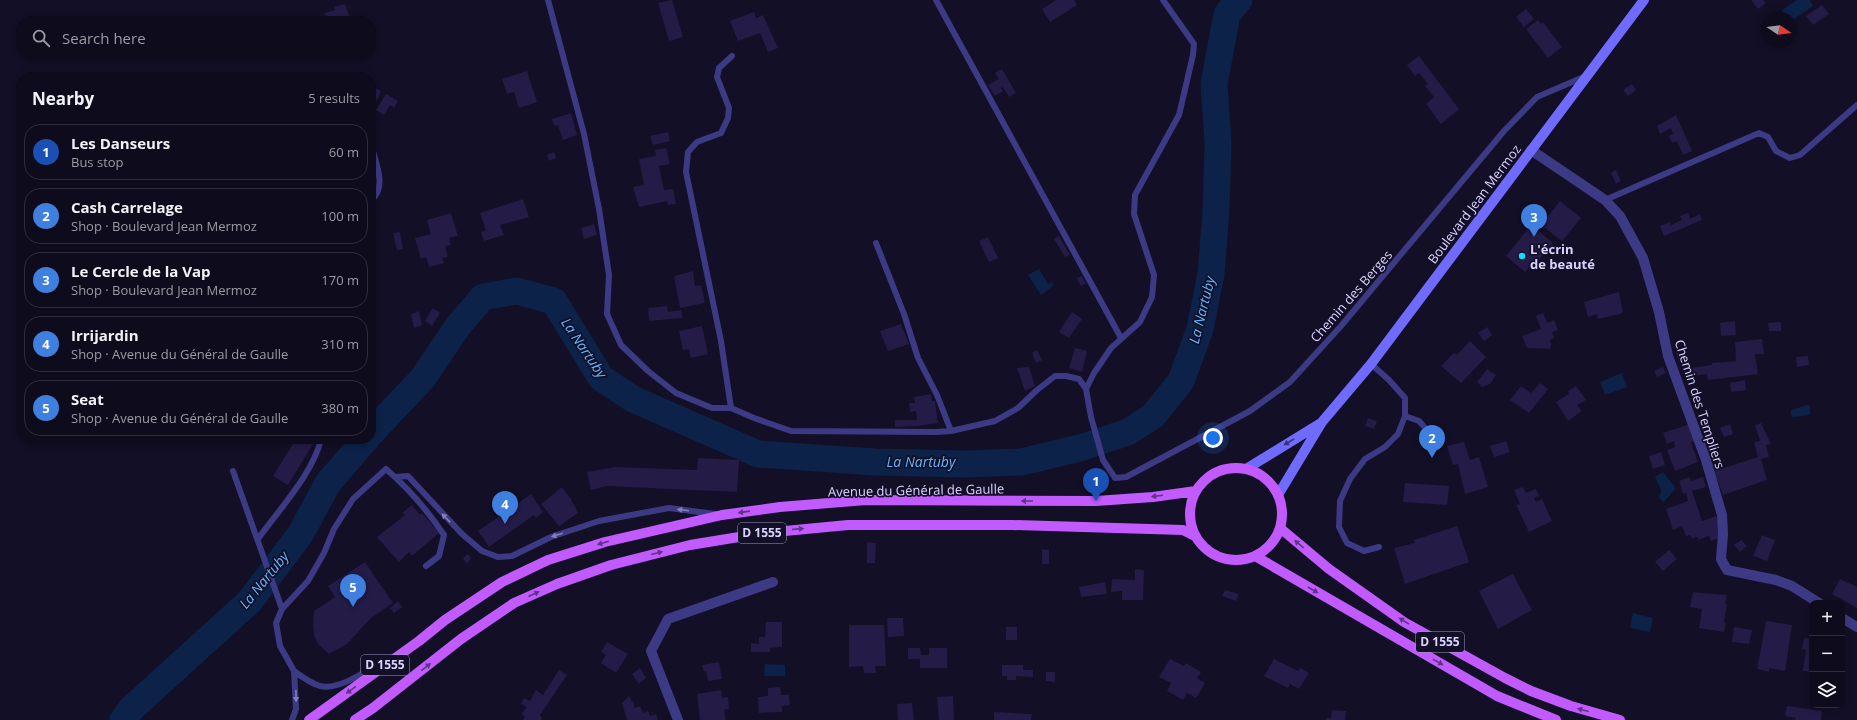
<!DOCTYPE html>
<meta charset="utf-8">
<style>
body{margin:0;font-family:"Open Sans",sans-serif;background:#1c1929;color:#f1f3f6}
.controls{position:absolute;right:12px;bottom:12px;display:grid;overflow:hidden;border-radius:8px;box-shadow:0 2px 6px #0003}
.controls button{width:36px;height:36px;display:grid;place-items:center;padding:0;border:0;border-bottom:1px solid #2e2b3b;background:#0e0b1c;color:#f1f3f6;font:20px sans-serif}
.compass{position:absolute;left:1761px;top:12px;width:36px;height:36px;border-radius:50%;background:#0e0b1c;box-shadow:0 2px 6px #0003;rotate:103deg}
.you{position:absolute;left:1213px;top:438px;width:14px;height:14px;margin:-10px;border:3px solid #fff;border-radius:50%;background:#1a73e8;box-shadow:0 0 0 6px #1a73e833}
.badge{display:grid;place-items:center;width:26px;height:26px;border-radius:50%;background:#d93025;color:#fff;font-size:13px;font-weight:700}
.pin{position:absolute;translate:-50% -33px;filter:drop-shadow(0 1px 2px #0008)}
.pin::after{content:'';position:absolute;top:21px;width:14px;height:12px;background:inherit;clip-path:polygon(0 0,100% 0,50% 100%)}
.list{margin:0;padding:0;list-style:none}
h2{display:flex;justify-content:space-between;align-items:center;height:52px;margin:0;padding:0 16px;font-size:17px}
h2 small{font-size:13px;font-weight:400;color:#9b9ba3}
.list li{display:grid;grid-template-columns:26px 1fr auto;gap:12px;align-items:center;box-sizing:border-box;height:56px;margin:0 8px 8px;padding:0 8px;border:1px solid #2e2b3b;border-radius:16px}
.list b{display:block;font-size:15px;white-space:nowrap}
.list p{margin:0;font-size:13px;white-space:nowrap;color:#9b9ba3}
.list em{font-size:13px;font-style:normal;color:#9b9ba3}
.icon{flex:none;width:22px;height:22px;fill:none;stroke:currentColor;stroke-width:2;stroke-linecap:round;stroke-linejoin:round}
.map{position:relative;flex:none;width:1857px;height:720px;overflow:hidden}
.search{position:absolute;background:#0e0b1c;box-shadow:0 2px 6px #0003;left:16px;top:16px;width:360px;height:44px;display:flex;align-items:center;gap:10px;box-sizing:border-box;padding:0 14px;border-radius:16px;color:#9b9ba3;font-size:15px}
.panel{position:absolute;background:#0e0b1c;box-shadow:0 2px 6px #0003;left:16px;top:72px;width:360px;height:372px;border-radius:16px}
.map>svg:first-child{display:block}
</style>
<div class="map">
<svg width="1857" height="720" viewBox="0 0 1857 720">
<rect width="100%" height="100%" fill="#130f26"/>
<path fill="#0c2248" d="M1797 0H1810L1813 6 1791 21V18H1787L1782 10Z
M1039 269 1048 284 1051 282 1054 285 1041 295 1028 275Z
M1622 373 1627 387 1605 395 1600 382Z
M1807 405 1810 406V415L1793 417 1791 415V410Z
M1663 472 1674 486 1675 489 1664 502 1659 498 1661 490 1655 477Z
M1633 613 1653 618 1650 632 1630 628Z
M765 664 785 665V676H764Z"/>
<g fill="none" stroke-linecap="round" stroke-linejoin="round">
<path stroke="#0c2248" stroke-width="27" d="M371 433 423 378 458 326 483 297 517 291 554 301 601 378 633 399 758 454 875 462 966 464 1021 462 1080 448 1128 432 1153 416 1181 381 1200 329 1211 274 1216 211 1218 143 1214 84 1227 14 1239 0
M123 720 131 709 250 601 301 533 328 483 366 439"/>
</g>
<path fill="#241b47" d="M672 0 683 37 669 41 658 3Z
M1056 0H1074L1077 5 1050 22 1042 9Z
M1751 0H1763L1766 3 1758 9Z
M345 4 351 21H327L325 13 335 10 334 7Z
M1822 5 1829 14 1813 25 1806 16Z
M1526 9 1534 19 1524 27 1516 17Z
M754 12 756 18 763 15 778 48 768 52 760 33 738 41 730 21Z
M1538 20 1541 24 1543 22 1562 47 1548 58 1526 29Z
M1419 56 1459 109 1441 124 1426 104 1434 97 1425 86 1428 84 1419 73 1415 76 1407 65Z
M1002 69 1016 93 1009 97 1003 87 1001 88 1003 91 995 96 988 85 999 79 995 73Z
M527 71 537 102 519 108 514 92 507 94 502 79Z
M1632 84 1636 90 1628 96 1623 90Z
M374 87 381 91 378 98 371 109V93Z
M386 94 398 101 394 108 390 105 384 115 376 110Z
M571 113 577 135 563 140 558 125 554 126 552 119Z
M1676 115 1692 151 1683 155 1677 141 1672 143 1669 136 1673 134 1671 128 1660 134 1657 126Z
M668 132 670 141 653 145 650 136Z
M666 148 670 164 659 166 664 190 673 189 676 204 668 205 667 201 639 207 633 187 644 185 639 159 656 156 655 150Z
M554 152 556 158 549 161 547 155Z
M1616 170 1621 181 1616 184 1611 173Z
M523 199 529 217 500 225 504 235 484 241 481 232 486 230 480 213Z
M1560 201 1581 218 1562 241 1541 225Z
M451 213 458 236 449 238 451 245 445 246 448 257 442 258 444 263 429 267 426 257 421 259 415 238 431 234 427 220Z
M1688 213 1690 219 1700 214 1702 220 1664 236 1660 226 1670 222 1671 225 1682 220 1680 216Z
M594 224 597 235 584 239 581 228Z
M1531 225 1553 243 1534 266 1532 264 1525 272 1506 256Z
M400 232 403 249 397 250 393 233Z
M1059 236 1070 255 1065 257 1054 239Z
M988 237 998 258 989 262 979 241Z
M693 271 695 286 701 285 705 303 680 308 674 276Z
M1082 276 1086 284 1081 286 1077 278Z
M1619 292 1623 313 1598 319 1597 314 1588 317 1584 302Z
M667 306 668 312 681 310 683 318 649 321 648 308Z
M433 308 440 313 432 326 425 321Z
M419 311 422 325 414 328 411 314Z
M1072 312 1082 319 1069 338 1059 332Z
M1543 313 1547 323 1554 320 1558 330 1552 332 1554 338 1550 340 1551 345 1550 349 1527 348 1522 336 1541 329 1536 316Z
M1735 321 1736 335 1721 336 1720 323Z
M1781 322V331H1769L1768 323Z
M901 324 909 344 888 351 880 331Z
M702 326 708 354 691 358 689 349 683 350 679 331Z
M1487 327 1492 335 1484 341 1478 333Z
M1762 339 1764 354H1755L1758 374 1708 380 1707 374 1691 376 1690 368 1712 365V363L1736 361 1735 342Z
M1470 341 1486 357 1461 383 1441 366 1454 353 1457 355Z
M1075 348 1087 351 1082 372 1069 368Z
M1037 350 1042 360 1036 363 1032 353Z
M1676 353H1684V361L1679 362Z
M1808 356 1809 365 1797 367 1796 357Z
M1029 367 1035 386 1025 391 1017 368Z
M1663 367 1666 373 1657 377 1654 371Z
M1487 369 1496 375 1490 384 1482 387 1477 382Z
M1745 380 1746 390 1731 392 1730 383Z
M1540 383 1548 389 1529 413 1510 400 1521 386 1531 393Z
M1576 386 1586 400 1577 405 1582 411 1568 421 1556 402 1569 394 1568 391Z
M931 394 932 401H935L938 423 918 426 895 427V420H917L916 411 910 412 909 403H915L914 397Z
M1368 418 1377 421 1374 429 1365 426Z
M1761 423 1771 444 1766 445 1769 457 1761 459 1767 480 1723 495 1714 471 1758 457 1754 442 1760 441 1755 425Z
M1690 424 1695 441 1691 442 1698 462 1675 471 1667 450 1675 447 1674 441 1667 444 1663 433Z
M1730 424 1733 434 1724 437 1720 428Z
M296 439H316L288 485 273 476Z
M1506 441 1510 452 1494 457 1490 446Z
M1464 442 1470 460 1479 457 1488 487 1465 494 1458 464 1453 465 1447 446Z
M1661 452 1665 465 1653 469 1649 456Z
M698 458 739 460 737 492 607 486 591 490 587 472 615 467 697 470Z
M1689 477 1691 481 1703 477 1706 487 1692 491 1702 521 1716 516 1721 532 1719 538 1711 541 1709 536 1698 540V537L1692 539 1690 535 1686 536 1682 526 1673 530 1666 509 1688 501 1686 493 1683 494 1679 481Z
M1405 483 1449 486 1447 505 1403 502Z
M562 487 571 499 578 513 559 526 541 504Z
M1523 487 1526 493 1536 489 1539 496 1534 498 1536 502 1542 499 1552 521 1529 532 1516 505 1520 504 1514 490Z
M531 494 543 512 536 518 534 515 489 547 478 531Z
M412 505 420 515 422 513 439 533 412 556 409 552 399 562 377 537 405 515 402 513Z
M1457 526 1469 562 1405 584 1394 548 1415 543 1414 540Z
M1762 535 1775 540 1767 561 1753 556Z
M1741 540 1747 546 1740 552 1734 545Z
M867 542 876 543 875 563H867Z
M1042 549 1049 550V564H1042Z
M1669 550 1677 559 1663 571 1655 562Z
M468 554 471 558 467 564 463 558Z
M365 562 393 603 371 618 347 644 329 654 318 644 314 635 313 622 314 611 335 597 328 586Z
M1135 569 1144 570 1143 600H1122V591L1111 592 1112 579 1135 580Z
M1513 574 1532 610 1498 629 1479 591Z
M1840 579 1857 587V608L1832 594Z
M1105 582 1107 594 1081 597 1079 587Z
M1225 590 1239 594 1236 601 1222 596Z
M1693 592 1727 595 1725 604H1727L1724 622 1726 623 1724 632 1699 628 1702 609 1690 607Z
M398 601 402 607 394 613 390 608Z
M887 618H903L904 636 888 637Z
M1766 621 1792 625 1785 671 1769 668V672L1757 669Z
M766 622H782V647L770 648V652H751V643L759 644V637H765Z
M849 625H884L886 666H875L876 673H864L863 666 849 667Z
M1006 627H1017V640H1006Z
M1734 627 1752 630 1749 644 1732 642Z
M1804 638 1812 639V672L1803 671 1806 650 1802 649Z
M607 642 628 654 616 673 601 663 606 655 601 652Z
M908 648H920L921 655H929V648H947V668H920V659H908Z
M1170 659 1184 666 1186 663 1201 672 1197 678 1205 683 1196 698 1187 693 1183 700 1167 691 1171 683 1159 677Z
M1274 659 1298 671 1300 668 1309 673 1299 689 1290 684 1288 688 1264 676Z
M719 662 722 679 708 681 706 671 704 672 702 665Z
M1002 665H1023V670H1033V677L1016 676V680H1007V676H1002Z
M640 668 646 678 639 684 632 674Z
M559 670 567 675 540 715 542 718 541 720H523L525 717 521 714 527 707 521 704 524 698 530 701 536 690 543 695Z
M1046 672H1055V682L1046 681Z
M780 687 781 695H789L790 705 782 706V712L759 713 758 697 768 696V688Z
M721 690 722 698 728 697 729 709 724 710 726 720H700L697 694Z
M629 696 632 702 633 701 635 708 640 706 643 713 648 711 650 716 656 714 658 720H627L622 703Z
M953 696 954 720H939L937 697Z
M912 703 914 720H898L897 704Z
M1787 706 1822 711 1821 720H1795L1796 718 1785 716Z
M1332 710 1346 711 1345 720H1326L1327 718H1331Z
M994 712 1032 714 1031 720H994Z"/>
<g fill="none" stroke-linecap="round" stroke-linejoin="round">
<path stroke="#3d3a85" stroke-width="6" d="M548 0 584 134 599 209 609 275 607 314 621 345 648 371 676 393 712 408H731L754 418 791 431 936 432 951 431 995 421 1018 408 1037 390 1055 376H1066L1079 379 1086 389
M936 0 1121 338
M1163 0 1194 44 1193 55 1179 115 1135 195 1134 214 1154 275 1152 297 1140 322 1111 348 1094 373 1086 389 1091 417 1103 460 1115 478 1126 477 1250 411 1290 382 1341 326 1504 131 1537 97 1586 76
M371 144C375 161 388 188 371 200
M1605 200 1759 133 1768 137 1776 151 1790 158 1800 155 1857 105
M876 243 904 314 918 358 937 395 951 431
M1371 364 1389 380 1405 398V416L1398 434 1385 447 1365 459 1350 479 1340 501 1339 527 1347 543 1364 551 1379 547
M731 408 721 341 686 172 688 152 697 142 721 133 728 118 729 108 717 77 719 68 732 56
M1405 416 1419 421 1427 430
M233 471 282 609 276 623 280 646 294 671 296 709 292 720
M395 477 408 476 462 534 482 551 498 557 512 556 551 537 599 521 669 508 715 514
M258 539C278 511 314 472 321 439
M282 609 308 581 324 553 334 529 353 499 386 469C408 488 428 511 444 535L439 556 426 566
M294 671C302 677 310 683 320 686 340 691 371 668 388 658"/>
<path stroke="#3d3a85" stroke-width="10" d="M1531 150 1605 200 1620 216 1643 258 1659 312 1668 356 1706 460 1722 515 1723 534 1721 559 1727 570 1776 580 1792 586 1819 603
M1842 618 1857 627
M678 720 651 651 668 619 773 582"/>
<path stroke="#6f6bff" stroke-width="10" d="M1246 469 1321 423
M1278 495 1322 422 1371 364 1644 0"/>
<path stroke="#c25bff" stroke-width="10" d="M1190 514a46 46 0 1 1 92 0a46 46 0 1 1-92 0Z
M1280 528 1329 569 1404 622 1505 678 1531 691 1571 706 1620 720
M1255 556 1497 696 1556 720
M309 720 419 641 445 620 502 582 548 560 605 542 722 515 780 507 866 500 1096 501 1153 497 1196 491
M355 720 373 708 461 639 514 603 557 584 611 565 690 545 764 533 848 525H1012L1183 530 1195 536"/>
</g>
<defs><path id="oneway-solid" d="M-6-.8H1V-3.2L6.5 0L1 3.2V.8H-6Z"/></defs>
<use fill="#38347d" href="#oneway-solid" transform="translate(1289 442) rotate(149)"/>
<g fill="#623188">
<use href="#oneway-solid" transform="translate(1157 496) rotate(173)"/>
<use href="#oneway-solid" transform="translate(1027 501) rotate(180)"/>
<use href="#oneway-solid" transform="translate(744 512) rotate(172)"/>
<use href="#oneway-solid" transform="translate(798 529) rotate(-5)"/>
<use href="#oneway-solid" transform="translate(603 543) rotate(164)"/>
<use href="#oneway-solid" transform="translate(1299 544) rotate(-140)"/>
<use href="#oneway-solid" transform="translate(657 553) rotate(-14)"/>
<use href="#oneway-solid" transform="translate(1313 590) rotate(30)"/>
<use href="#oneway-solid" transform="translate(534 594) rotate(-24)"/>
<use href="#oneway-solid" transform="translate(1404 621) rotate(-148)"/>
<use href="#oneway-solid" transform="translate(1438 662) rotate(29)"/>
<use href="#oneway-solid" transform="translate(426 667) rotate(-38)"/>
<use href="#oneway-solid" transform="translate(351 690) rotate(144)"/>
<use href="#oneway-solid" transform="translate(1583 710) rotate(-165)"/>
</g>
<g fill="#837fbc">
<use href="#oneway-solid" transform="translate(683 510) rotate(-173)"/>
<use href="#oneway-solid" transform="translate(446 518) rotate(-134)"/>
<use href="#oneway-solid" transform="translate(557 535) rotate(162)"/>
<use href="#oneway-solid" transform="translate(296 696) rotate(89)"/>
</g>
<circle fill="#00e5ff" stroke="#130f26" stroke-width="1.5" cx="1522" cy="256" r="4"/>
<g text-anchor="middle" stroke-width="3.5" stroke-linejoin="round" paint-order="stroke">
<g fill="#130f26" stroke="#9e99be" stroke-width="1">
<rect x="738" y="523" width="48" height="20" rx="3"/>
<rect x="1416" y="632" width="48" height="20" rx="3"/>
<rect x="361" y="655" width="48" height="20" rx="3"/>
</g>
<g font-size="12" font-weight="bold" fill="#d9d4ff">
<text x="762" y="537">D 1555</text>
<text x="1440" y="646">D 1555</text>
<text x="385" y="669">D 1555</text>
</g>
<g font-size="13" fill="#d9d4ff" stroke="#130f26">
<text transform="translate(1474 204) rotate(-53)" y="5">Boulevard Jean Mermoz</text>
<text transform="translate(1351 296) rotate(-49)" y="5">Chemin des Berges</text>
<text transform="translate(1700 404) rotate(72)" y="5">Chemin des Templiers</text>
<text transform="translate(916 490) rotate(-1)" y="5">Avenue du Général de Gaulle</text>
</g>
<g font-size="13" font-weight="bold" fill="#d9d4ff" stroke="#130f26" text-anchor="start">
<text x="1530" y="254">L'écrin<tspan x="1530" dy="15">de beauté</tspan></text>
</g>
<g font-size="14" font-style="italic" fill="#62b6ff" stroke="#130f26">
<text transform="translate(1202 310) rotate(-76)" y="5">La Nartuby</text>
<text transform="translate(584 348) rotate(56)" y="5">La Nartuby</text>
<text x="921" y="467">La Nartuby</text>
<text transform="translate(264 580) rotate(-51)" y="5">La Nartuby</text>
</g>
</g>
</svg>
<div class="controls">
<button>+</button>
<button>−</button>
<button><svg class="icon" aria-label="layers" viewBox="0 0 24 24"><path d="M12 4l9 5-9 5-9-5zM3 14l9 5 9-5"/></svg></button>
</div>
<svg class="compass" viewBox="-18 -18 36 36"><path d="M0-13l5 13h-10z" fill="#e53935"/><path d="M0 13l5-13h-10z" fill="#9b9ba3"/></svg>
<div class="you"></div>
<div class="pin badge" style="left:1096px;top:501px;background:#1a4fb4">1</div>
<div class="pin badge" style="left:1432px;top:458px;background:#3f7fe0">2</div>
<div class="pin badge" style="left:1534px;top:237px;background:#3f7fe0">3</div>
<div class="pin badge" style="left:505px;top:524px;background:#3f7fe0">4</div>
<div class="pin badge" style="left:353px;top:607px;background:#3f7fe0">5</div>
<div class="search"><svg class="icon" aria-label="search" viewBox="0 0 24 24"><circle cx="10" cy="10" r="6"/><path d="M15 15l6 6"/></svg>Search here</div>
<section class="panel">
<h2>Nearby<small>5 results</small></h2>
<ul class="list">
<li><span class="badge" style="background:#1a4fb4">1</span><div><b>Les Danseurs</b><p>Bus stop</p></div><em>60 m</em></li>
<li><span class="badge" style="background:#3f7fe0">2</span><div><b>Cash Carrelage</b><p>Shop · Boulevard Jean Mermoz</p></div><em>100 m</em></li>
<li><span class="badge" style="background:#3f7fe0">3</span><div><b>Le Cercle de la Vap</b><p>Shop · Boulevard Jean Mermoz</p></div><em>170 m</em></li>
<li><span class="badge" style="background:#3f7fe0">4</span><div><b>Irrijardin</b><p>Shop · Avenue du Général de Gaulle</p></div><em>310 m</em></li>
<li><span class="badge" style="background:#3f7fe0">5</span><div><b>Seat</b><p>Shop · Avenue du Général de Gaulle</p></div><em>380 m</em></li>
</ul>
</section>
</div>
